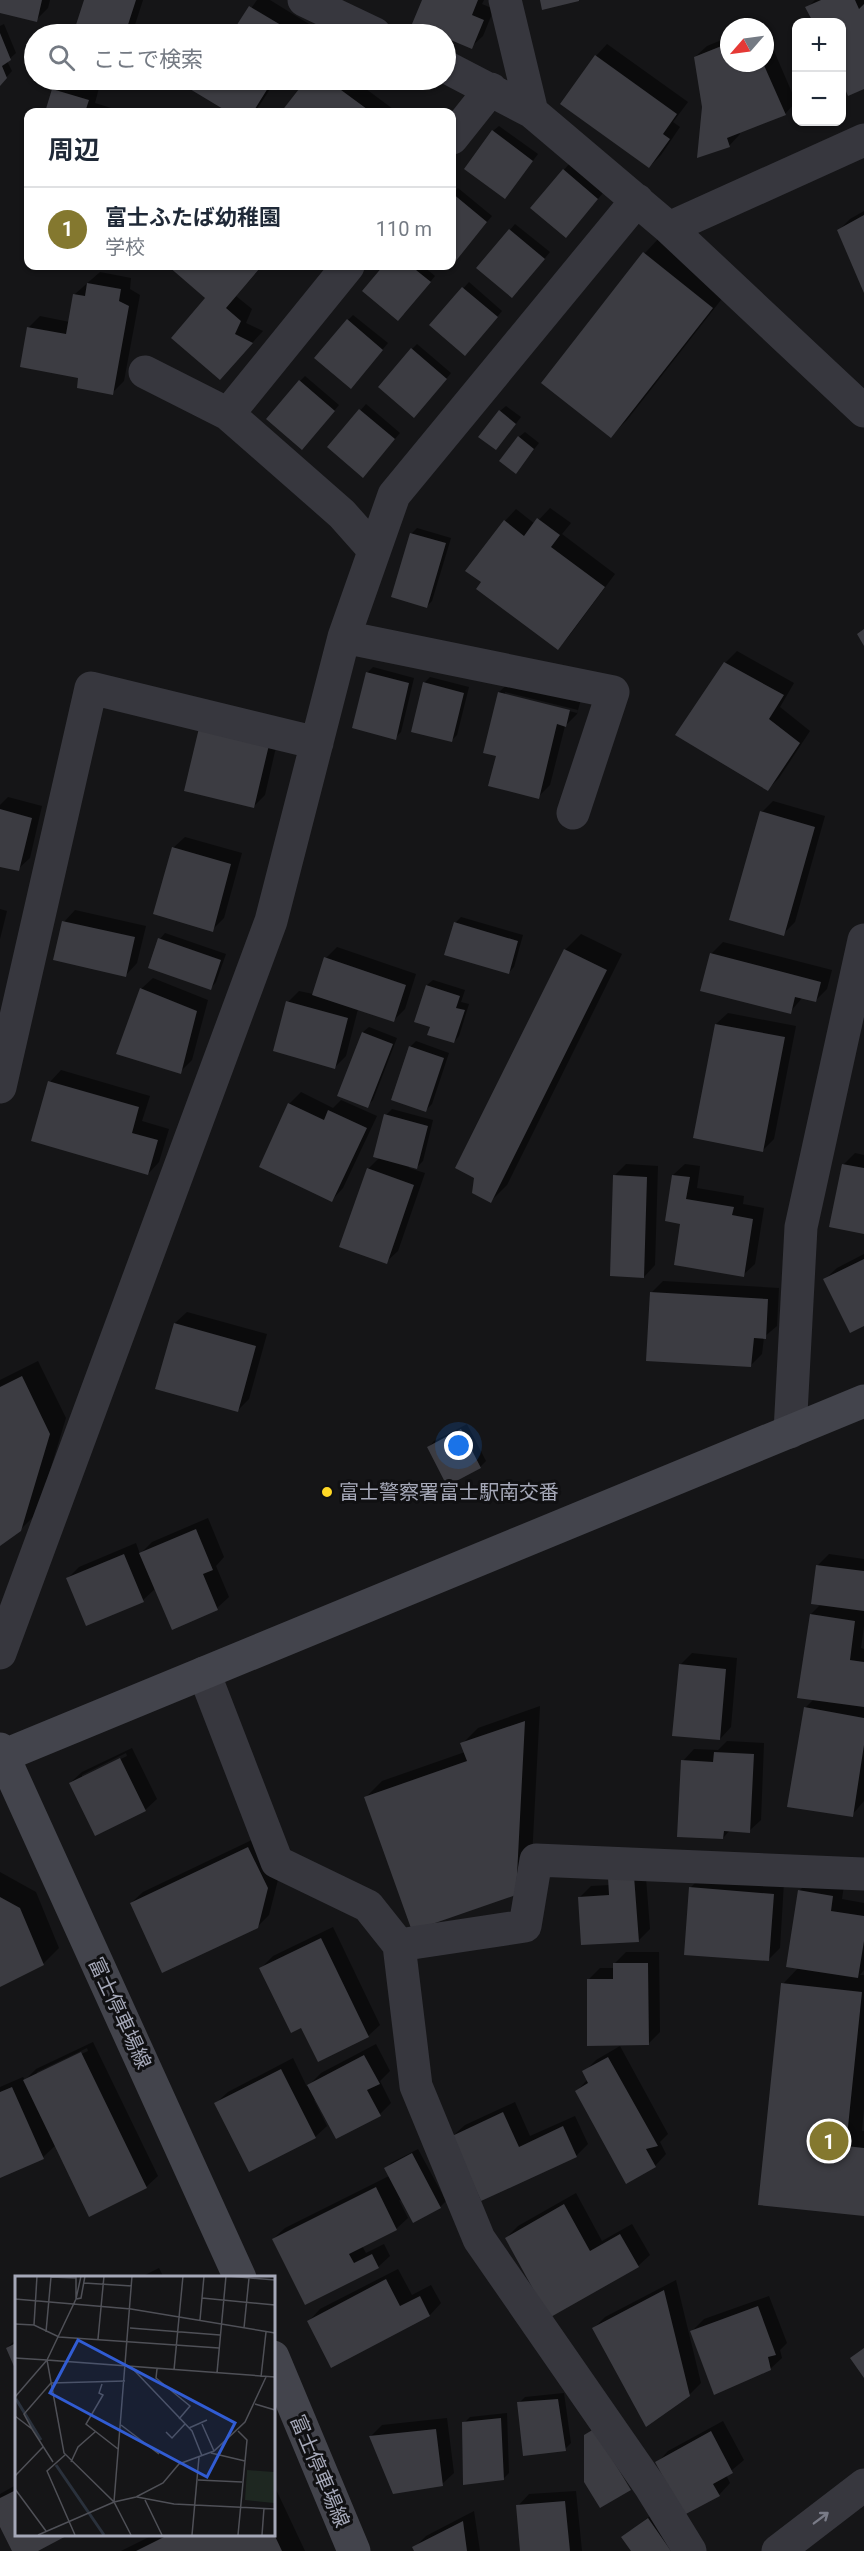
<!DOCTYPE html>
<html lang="ja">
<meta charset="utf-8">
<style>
body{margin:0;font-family:Roboto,"Noto Sans JP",sans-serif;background:#f2f2f3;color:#1f2937}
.controls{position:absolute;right:18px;top:18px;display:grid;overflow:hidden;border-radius:12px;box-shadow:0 2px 4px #0004}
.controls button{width:54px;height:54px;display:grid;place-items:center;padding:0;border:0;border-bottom:2px solid #e0e1e3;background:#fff;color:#1f2937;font:30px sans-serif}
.compass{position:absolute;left:720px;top:18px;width:54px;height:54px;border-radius:50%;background:#fff;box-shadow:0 2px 4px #0004;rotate:242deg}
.you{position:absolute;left:459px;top:1446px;width:21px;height:21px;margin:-15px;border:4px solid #fff;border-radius:50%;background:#1a73e8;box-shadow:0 0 0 9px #1a73e833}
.badge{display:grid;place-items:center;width:39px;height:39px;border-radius:50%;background:#84782f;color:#fff;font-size:20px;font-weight:700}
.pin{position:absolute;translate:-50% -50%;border:3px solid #fff;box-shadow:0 2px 6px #0006}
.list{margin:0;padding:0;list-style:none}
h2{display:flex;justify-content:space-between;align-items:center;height:78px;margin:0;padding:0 24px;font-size:26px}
h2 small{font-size:20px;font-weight:400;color:#747a83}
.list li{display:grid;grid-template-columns:39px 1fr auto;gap:18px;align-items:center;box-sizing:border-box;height:84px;padding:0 24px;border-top:2px solid #e0e1e3}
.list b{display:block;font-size:22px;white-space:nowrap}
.list p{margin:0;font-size:20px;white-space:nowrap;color:#747a83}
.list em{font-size:20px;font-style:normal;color:#747a83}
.icon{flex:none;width:33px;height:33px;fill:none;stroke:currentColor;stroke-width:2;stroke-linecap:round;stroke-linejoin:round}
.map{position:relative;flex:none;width:864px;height:2551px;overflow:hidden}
.search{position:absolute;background:#fff;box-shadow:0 2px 4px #0004;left:24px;top:24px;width:432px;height:66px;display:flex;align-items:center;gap:15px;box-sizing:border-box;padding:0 21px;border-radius:33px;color:#747a83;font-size:22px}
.panel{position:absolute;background:#fff;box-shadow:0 2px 4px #0004;left:24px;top:108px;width:432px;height:162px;border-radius:12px}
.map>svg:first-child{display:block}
</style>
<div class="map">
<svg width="864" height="2551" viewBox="0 0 864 2551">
<rect width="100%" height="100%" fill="#151517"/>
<path fill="#0007" fill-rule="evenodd" d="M0 0H50L48 8 36 20 0 12Z
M85 0H143L132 34 74 33Z
M257 0H270L309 24 303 34H233Z
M423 0H484L482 4 494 9 483 36 471 47 414 23Z
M815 0H864V87L849 94 842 79V22H814L807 8Z
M4 24 16 53 7 61 12 71 0 84V26Z
M765 30 796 102 785 114 739 132 740 134 729 146 704 106 695 57 707 46 729 37V63H765Z
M607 44 688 102 673 122 680 127 661 155 649 167 596 56Z
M63 80 99 88 95 103 124 112H46L53 89Z
M179 80H276L255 112H231Z
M308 80H354L397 112H283Z
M499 126 538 154 510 191 493 131Z
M569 164 603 193 571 230 564 170Z
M458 188 492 216 455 260 452 257V194Z
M864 211V289L839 230 850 219Z
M515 224 550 252 518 291 510 230Z
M660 237 728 291 627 420 611 436 543 382 645 253Z
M170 266H262L236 296 252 309 246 323 263 331 220 378 207 298Z
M385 266H423L435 276 404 314 364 290Z
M100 272 131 278 130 289 140 295 124 381 112 393 28 328 40 316 70 322 75 294Z
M469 282 502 311 471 348 431 325Z
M353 315 388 343 356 381 348 320Z
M417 344 451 373 420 410 412 349Z
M305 376 339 405 308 442 300 381Z
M366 404 400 433 368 470 329 447Z
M506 406 521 417 501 443 500 411Z
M525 432 539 443 521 466 519 437Z
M550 508 571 523 562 534 615 574 569 636 558 648 483 582 505 521 516 509 535 524Z
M417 528 451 538 432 601 426 607 411 534Z
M737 651 794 683 780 707 810 731 779 778 767 790 725 663Z
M373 667 414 678 401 732 395 738 367 673Z
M430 677 469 687 457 735 451 741 424 683Z
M511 681 581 699 577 714 565 726 550 785 538 797 498 755 499 692ZM505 692 578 710 577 713 505 695Z
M279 734 265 795 253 807 186 790Z
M8 797 42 806 30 858 18 869 0 865V805Z
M773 801 825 816 795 922 783 934 762 812Z
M185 837 242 853 224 918 212 930 173 848Z
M0 909 7 911 0 939Z
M75 910 146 926 137 963 126 975 64 922Z
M461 917 523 935 514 967 509 972 455 923Z
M165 933 226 954 216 982 211 988 160 939Z
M581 934 622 954 507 1185 491 1201 565 950Z
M723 942 832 970 827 989 816 1000 803 997 790 1012 711 954Z
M337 947 416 974 405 1009 393 1021 358 1009 346 1056 335 1067 288 1002 299 991 313 994 326 958Z
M153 978 208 1000 192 1060 180 1072 141 989Z
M433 980 465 990 461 1002 469 1004 459 1036 454 1042 432 1026 427 985Z
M728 1013 796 1026 774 1139 763 1150 716 1024Z
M369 1027 397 1038 373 1100 367 1106 339 1095 363 1032Z
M416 1041 449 1053 432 1104 426 1110 410 1047Z
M61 1070 150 1096 142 1121 169 1129 159 1162 148 1174 50 1082Z
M301 1092 333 1108 341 1100 377 1116 343 1188 332 1200 289 1104Z
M392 1109 433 1120 423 1161 417 1167 410 1165 409 1168 425 1173 398 1251 386 1262 368 1169 380 1157 386 1115Z
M855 1153 864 1155V1233L844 1164Z
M626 1164 658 1166 655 1265 644 1277 614 1176Z
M685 1164 700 1166 697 1188 744 1196 743 1204 764 1208 755 1264 743 1275 682 1223 673 1175Z
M864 1254V1324L825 1279 837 1268Z
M663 1281 779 1288 777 1326 764 1337 762 1354 751 1365 651 1293Z
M187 1312 267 1334 249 1399 237 1411 157 1388 175 1323Z
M38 1361 66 1418 37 1513 20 1530 0 1544V1380Z
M467 1424 486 1461 480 1467 429 1447 434 1441Z
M208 1518 224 1557 216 1566 229 1597 217 1608 173 1628 156 1588 143 1600 68 1578 79 1567 136 1543 140 1554 152 1542Z
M829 1554 864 1559V1626L861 1648 864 1649V1801L852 1815 805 1708 814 1699 811 1614 821 1604 818 1565Z
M692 1653 737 1658 731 1727 720 1739 680 1665Z
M540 1706 531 1877 515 1894 366 1797 382 1781 465 1752 462 1744 478 1728Z
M727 1741 764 1743 761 1820 749 1831 730 1830 723 1838 683 1761 694 1749 718 1750Z
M132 1748 157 1799 145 1810 70 1783 82 1772ZM126 1753 127 1756 82 1778V1775Z
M260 1836 279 1876 269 1915 257 1927 131 1903 143 1892Z
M645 1865 650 1929 638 1941 579 1898 591 1886 610 1885Z
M0 1872 36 1892 59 1948 43 1964 0 1985Z
M702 1876 784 1882 780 1948 768 1960 690 1888Z
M811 1879 844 1885 842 1899 864 1903V1970L860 1975H864V2108L862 2131H864V2215L783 1984 799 1967V1891Z
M333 1927 380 2025 368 2036 301 2026 261 1968 273 1956Z
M626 1952H659L660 2032 649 2043 588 1980 600 1968H614V1964Z
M93 2042 158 2176 146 2187 56 2145 43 2157 0 2177V2087L23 2077 25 2080 36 2069ZM87 2048 88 2051 37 2075V2072Z
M376 2044 390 2071 380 2081 391 2103 380 2114 317 2099 314 2100 327 2126 315 2137 216 2103 228 2092 293 2058 307 2087 321 2073Z
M620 2046 668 2134 660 2142 666 2154 655 2166 577 2091 588 2079 584 2072 596 2060Z
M515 2102 530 2136 575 2116 588 2144 576 2156 482 2199 453 2136 465 2125Z
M418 2149 446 2201 440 2207 399 2200 408 2218 396 2229 362 2246 366 2253 384 2244 390 2256 378 2267 306 2303 273 2239 285 2228 389 2176 386 2169 391 2163Z
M576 2193 602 2241 632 2224 650 2255 638 2266 506 2238 518 2226Z
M159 2268 164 2278H139Z
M398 2269 412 2295 431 2285 441 2303 430 2315 331 2366 309 2321 320 2309Z
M676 2280 701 2383 689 2395 594 2328 605 2317Z
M769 2296 787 2343 780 2350 782 2358 770 2369 692 2331 704 2319Z
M16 2339V2368L7 2348Z
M564 2393 571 2443 565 2449 519 2403 525 2397Z
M507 2413 509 2473 503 2479 464 2423 470 2417Z
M447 2418 454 2473 442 2484 371 2436 382 2425Z
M723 2421 744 2460 726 2475 730 2483 719 2495 657 2463 668 2451Z
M273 2483 305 2551H121L155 2534H273Z
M16 2485V2534L34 2551H14L0 2523V2494Z
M576 2491 582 2551H521L518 2506 529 2494Z
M474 2511 480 2551H416L414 2548 426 2536Z
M654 2513 681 2551H633L623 2537Z"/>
<path fill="#3c3c42" d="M0 0H42L37 22 0 13Z
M84 0H136L125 34H73Z
M422 0H478L472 15 484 20 472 49 446 38V34H437L412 24Z
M540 0H579V1L542 10Z
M821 0H855L859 9 864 4V89L848 96 842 82V22H813L805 7Z
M249 6 296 34H231Z
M0 33 11 60 2 66 7 78 0 86Z
M729 43V63H763L786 115 727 138 730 147 697 158 702 107 694 57Z
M595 55 677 114 663 134 670 139 649 168 560 104Z
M175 80H273L253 112H228Z
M306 80H343L337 87 371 112H281Z
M52 89 89 100 85 112H45Z
M492 130 533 161 505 199 464 169Z
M563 169 598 199 566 238 530 208Z
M452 193 487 222 455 262 452 259Z
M864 215V293L837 230Z
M509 229 545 259 512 298 476 268Z
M643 252 713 308 611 438 541 383Z
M168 266H256L260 268 226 308 241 321 235 334 253 343 220 380 171 338 205 298Z
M383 266H411L431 282 398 321 362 291Z
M87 283 121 289 119 301 129 306 113 395 77 388 78 378 20 367 27 327 66 334 73 294 85 296Z
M462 287 498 317 465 356 429 325Z
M347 319 383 350 351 389 314 358Z
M411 348 447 379 414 418 378 387Z
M299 380 335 411 302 450 266 419Z
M359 409 395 439 363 478 327 447Z
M499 410 516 424 496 450 478 437Z
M518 436 534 449 516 474 499 461Z
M537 518 560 535 551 547 605 587 558 650 476 589 481 582 465 571 504 520 524 536Z
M410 533 446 543 427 608 391 597Z
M864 629V646L857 634Z
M724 662 784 695 769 719 800 743 768 791 675 735Z
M366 672 409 683 396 740 352 728Z
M423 682 464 693 452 742 411 732Z
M498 692 570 710 566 727 557 724 539 799 488 786 496 756 483 753Z
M199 728 269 745 254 808 184 791Z
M0 809 32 818 19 871 0 867Z
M760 811 815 827 784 936 729 920Z
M172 847 231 864 213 932 153 914Z
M62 921 135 937 126 977 53 960Z
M454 922 518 941 509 974 444 955Z
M158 938 221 960 211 990 148 968Z
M564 949 607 970 491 1203 472 1193 474 1178 455 1168Z
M710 953 821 982 816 1002 795 997 791 1014 700 991Z
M324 957 406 985 394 1022 312 995Z
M426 985 460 996 456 1008 465 1010 454 1043 427 1035 430 1027 414 1022Z
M140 988 197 1011 181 1074 116 1054Z
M286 1001 348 1018 335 1069 273 1051Z
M715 1024 785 1037 763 1152 693 1138Z
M362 1032 393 1044 368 1108 337 1096Z
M409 1046 444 1058 426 1112 391 1100Z
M48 1081 139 1107 132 1133 158 1140 148 1175 31 1141Z
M288 1103 324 1120 328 1110 367 1128 332 1202 259 1167Z
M384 1114 428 1126 417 1169 373 1157Z
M842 1164 864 1168V1234L829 1227Z
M367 1168 414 1185 387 1264 339 1247Z
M613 1175 647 1177 644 1278 610 1276Z
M672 1175 690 1177 686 1199 734 1207 732 1215 753 1219 744 1277 674 1265 680 1224 665 1221Z
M864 1259V1326L850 1333 823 1279Z
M650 1292 768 1299 766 1339 754 1338 751 1367 646 1361Z
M174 1323 256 1346 238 1412 155 1389Z
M22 1376 50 1434 21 1531 0 1546V1387Z
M461 1429 481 1468 447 1486 427 1447Z
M196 1529 213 1570 203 1574 218 1610 172 1630 139 1553Z
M124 1554 144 1602 86 1626 66 1578Z
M816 1565 864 1571V1611L811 1604Z
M810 1614 855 1621 850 1660 864 1662V1707L797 1698Z
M679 1664 726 1669 720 1740 672 1736Z
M804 1707 864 1718V1745L853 1817 787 1807Z
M525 1721 516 1895 412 1931 364 1797 467 1761 460 1743Z
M714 1752 754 1754 750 1833 724 1831 723 1839 677 1837 681 1760 713 1762Z
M120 1758 146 1811 95 1836 69 1783Z
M248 1847 268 1888 258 1928 162 1973 130 1903Z
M634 1876 639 1942 581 1945 578 1897 609 1895 608 1877Z
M689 1887 774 1894 769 1961 684 1955Z
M798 1890 833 1896 831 1911 864 1916V1941L858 1978 786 1967Z
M0 1897 20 1908 44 1965 0 1987Z
M321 1938 369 2037 318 2062 301 2028 291 2033 259 1968Z
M613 1963H648L649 2045 587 2046V1979H613Z
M781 1983 862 1992 846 2146 864 2148V2216L758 2205Z
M81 2052 147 2188 89 2217 23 2080Z
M364 2055 380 2084 367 2090 381 2116 336 2139 307 2085Z
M608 2057 658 2146 646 2149 656 2167 626 2184 575 2091 588 2083 582 2071Z
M281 2069 316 2138 249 2172 214 2103Z
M12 2087 44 2159 0 2178V2092Z
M503 2112 519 2147 563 2126 577 2157 481 2201 452 2136Z
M412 2153 441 2208 413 2223 384 2168Z
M376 2187 397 2230 349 2254 354 2263 372 2254 379 2268 305 2305 272 2239Z
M564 2204 590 2251 620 2234 639 2267 549 2318 505 2238Z
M386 2279 400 2306 420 2296 430 2316 331 2368 307 2321Z
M664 2290 690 2396 646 2427 592 2328Z
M758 2306 776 2355 768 2357 771 2370 714 2395 690 2331Z
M16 2343V2371L6 2348Z
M864 2348V2378L850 2358Z
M558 2399 566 2451 523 2456 517 2402Z
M501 2418 504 2480 463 2485 462 2422Z
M436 2429 443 2486 393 2494 369 2436Z
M594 2429 631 2490 600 2508 584 2482V2435Z
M711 2431 733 2473 713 2484 720 2496 684 2515 655 2462Z
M16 2490V2534H70L38 2551H12L0 2527V2498Z
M565 2501 570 2551H520L516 2505Z
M648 2518 671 2551H631L621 2537Z
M463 2521 467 2551H414L412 2547Z
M170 2534H274L282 2551H136Z"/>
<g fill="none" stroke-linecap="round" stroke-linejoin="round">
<path stroke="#37373e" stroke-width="33" d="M304 0 375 34
M505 0 532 112
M446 67 532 112 669 228 864 411
M452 138 491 89
M669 228 864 140
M145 372 228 414 342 514 374 550
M228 414 348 266
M344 637 613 692 573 813
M0 1087 91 688 317 743
M790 1432 801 1227 864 940
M0 1653 271 921 344 637 394 495 637 200
M204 1673 277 1862 368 1906 399 1945 416 2086 479 2239 650 2486 690 2551
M399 1945 525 1926 536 1860 864 1874
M778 2551 864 2485"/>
<path stroke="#43444c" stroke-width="33" d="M0 1749 240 2278
M0 1757 864 1401
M273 2357 354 2551"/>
</g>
<defs><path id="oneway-shaft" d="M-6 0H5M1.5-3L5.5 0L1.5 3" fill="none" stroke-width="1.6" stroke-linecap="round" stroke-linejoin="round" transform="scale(1.5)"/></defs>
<use stroke="#797b87" href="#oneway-shaft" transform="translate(821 2518) rotate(-37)"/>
<circle fill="#ffd825" stroke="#101012" stroke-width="2" cx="327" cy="1492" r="6"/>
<g text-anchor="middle" stroke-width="6" stroke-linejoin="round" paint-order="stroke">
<g font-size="20" fill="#a5a8b8" stroke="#101012" text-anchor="start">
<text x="339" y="1499">富士警察署富士駅南交番</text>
</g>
<g font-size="20" fill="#a5a8b8" stroke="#101012">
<text transform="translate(120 2013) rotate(65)" y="7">富士停車場線</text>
<text transform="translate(320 2471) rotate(67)" y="7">富士停車場線</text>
</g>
</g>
<g transform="translate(15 2276)">
<rect width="260" height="260" fill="#151517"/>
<path d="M232 194 259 196V227L230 224Z" fill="#1e2721"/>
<path fill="none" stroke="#2a313c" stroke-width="3" d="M1 123 26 164M41 189 89 259"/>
<path fill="none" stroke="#4f5057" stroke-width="1.5" d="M61 0V23L66 22 70 0M66 0 61 23 32 84 260 101M213 0 260 4M36 1 61 2M69 7 117 10M187 22 260 29M0 23 116 33 260 57M185 44 189 0M0 48 19 49 44 61 204 72M19 49 22 0M115 52 205 59M229 52 234 2M31 56 36 1M83 63 89 0M0 82 32 84M32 84 49 177 99 226 116 259M116 91 177 155 187 180M142 93 141 102 175 130 164 143M159 94 168 0M202 97 211 0M246 101 251 56M87 108 84 117 88 119 71 148 103 173M0 121 32 84M240 128 260 134M0 140 17 153 38 186M187 148 199 175M106 149 144 178M174 152 192 144M17 153 9 138 36 107 110 105M151 156 157 162 170 148M196 177 230 185M50 179 32 195 60 259M56 186 63 171 80 156M0 200 28 171M183 204 227 206M0 213 31 255M122 221 159 228 260 233M130 224 147 259M99 226 117 0M23 259 99 226 121 221 148 207 164 188 199 175 230 146 251 101M177 259 184 181M223 259 232 164 223 155M247 259 249 232"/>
<path fill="#315cd3" fill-opacity="0.15" stroke="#315cd3" stroke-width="3" d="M63 64 220 147 192 201 35 117Z"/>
<rect width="260" height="260" fill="none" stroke="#a5a8b8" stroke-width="3"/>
</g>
</svg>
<div class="controls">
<button>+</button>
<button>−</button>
</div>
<svg class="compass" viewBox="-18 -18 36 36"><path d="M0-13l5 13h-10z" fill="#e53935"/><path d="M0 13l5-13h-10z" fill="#747a83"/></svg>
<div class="you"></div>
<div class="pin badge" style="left:829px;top:2141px">1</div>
<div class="search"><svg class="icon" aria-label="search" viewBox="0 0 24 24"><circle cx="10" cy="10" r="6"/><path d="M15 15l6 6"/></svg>ここで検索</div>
<section class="panel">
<h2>周辺<small></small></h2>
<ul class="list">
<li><span class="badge">1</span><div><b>富士ふたば幼稚園</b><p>学校</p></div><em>110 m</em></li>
</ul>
</section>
</div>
